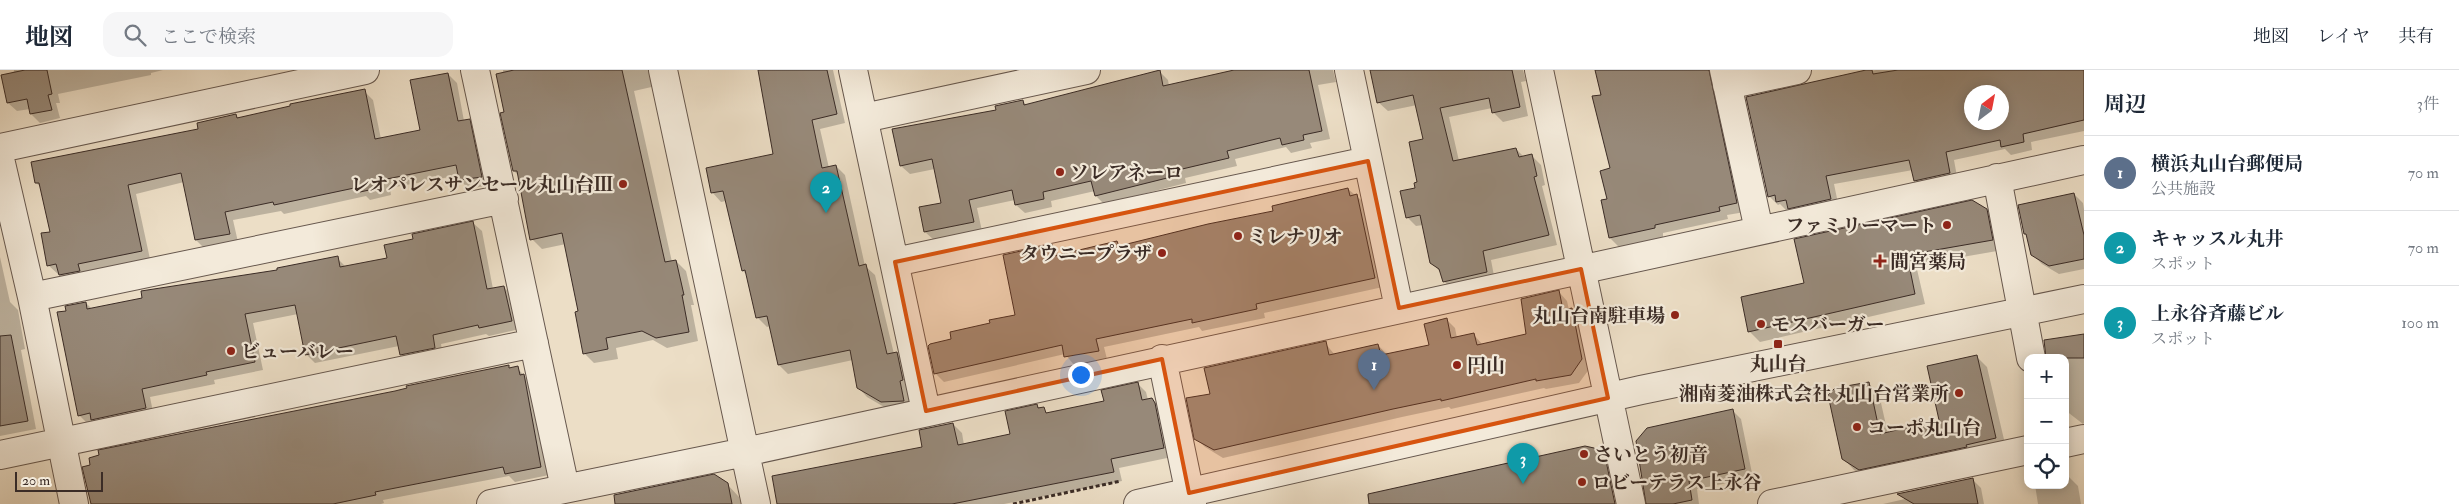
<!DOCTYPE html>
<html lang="ja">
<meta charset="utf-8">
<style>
body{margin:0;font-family:"IM FELL Double Pica","Noto Serif JP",serif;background:#f6f6f7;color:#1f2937}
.controls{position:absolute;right:15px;bottom:15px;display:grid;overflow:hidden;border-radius:10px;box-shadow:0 2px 12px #0003}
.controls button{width:45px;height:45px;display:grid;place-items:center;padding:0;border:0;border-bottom:1px solid #e0e1e3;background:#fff;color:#1f2937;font:25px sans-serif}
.compass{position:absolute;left:1964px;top:15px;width:45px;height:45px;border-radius:50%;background:#fff;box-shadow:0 2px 12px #0003;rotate:32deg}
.scale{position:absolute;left:15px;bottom:12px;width:88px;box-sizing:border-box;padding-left:5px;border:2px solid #3b2c26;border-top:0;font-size:14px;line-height:18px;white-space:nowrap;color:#3b2c26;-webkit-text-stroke:4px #f3eada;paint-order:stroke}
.you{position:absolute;left:1080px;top:304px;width:18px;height:18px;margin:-12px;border:4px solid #fff;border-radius:50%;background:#1a73e8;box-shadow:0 0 0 8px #1a73e833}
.badge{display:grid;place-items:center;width:32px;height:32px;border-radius:50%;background:#111827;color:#fff;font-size:16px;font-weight:700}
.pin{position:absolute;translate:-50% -41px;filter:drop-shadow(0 1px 2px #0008)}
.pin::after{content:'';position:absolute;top:26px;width:18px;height:15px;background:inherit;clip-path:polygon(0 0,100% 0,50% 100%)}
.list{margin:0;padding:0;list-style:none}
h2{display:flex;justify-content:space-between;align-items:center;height:65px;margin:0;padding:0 20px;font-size:21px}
h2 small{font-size:16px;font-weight:400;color:#747a83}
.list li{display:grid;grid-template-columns:32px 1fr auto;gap:15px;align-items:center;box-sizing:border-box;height:75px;padding:0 20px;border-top:1px solid #e0e1e3}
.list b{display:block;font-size:19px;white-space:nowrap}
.list p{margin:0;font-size:16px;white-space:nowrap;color:#747a83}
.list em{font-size:16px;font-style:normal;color:#747a83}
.icon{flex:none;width:28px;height:28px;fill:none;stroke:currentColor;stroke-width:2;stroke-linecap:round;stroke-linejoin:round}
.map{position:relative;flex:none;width:2084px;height:434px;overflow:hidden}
header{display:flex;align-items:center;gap:30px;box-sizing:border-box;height:70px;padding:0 25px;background:#fff;border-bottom:1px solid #e0e1e3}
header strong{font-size:24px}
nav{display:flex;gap:28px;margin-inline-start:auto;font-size:18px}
.search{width:350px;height:45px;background:#f6f6f7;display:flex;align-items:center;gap:12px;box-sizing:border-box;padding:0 18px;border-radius:15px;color:#747a83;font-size:19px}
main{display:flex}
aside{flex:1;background:#fff}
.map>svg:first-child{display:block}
</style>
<header>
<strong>地図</strong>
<div class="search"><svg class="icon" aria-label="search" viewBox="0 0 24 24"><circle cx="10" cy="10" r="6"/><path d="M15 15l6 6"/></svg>ここで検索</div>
<nav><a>地図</a><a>レイヤ</a><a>共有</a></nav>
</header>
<main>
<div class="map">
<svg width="2084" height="434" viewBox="0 0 2084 434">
<rect width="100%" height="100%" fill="#ecdec6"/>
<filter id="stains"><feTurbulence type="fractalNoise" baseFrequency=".004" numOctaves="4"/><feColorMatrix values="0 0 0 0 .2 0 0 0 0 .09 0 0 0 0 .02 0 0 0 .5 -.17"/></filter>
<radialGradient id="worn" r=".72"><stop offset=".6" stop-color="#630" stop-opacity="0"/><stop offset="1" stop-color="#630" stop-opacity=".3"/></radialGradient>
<path fill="#0003" fill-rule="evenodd" d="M14 0H163L151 3V5L58 24 60 33H56L60 48 40 53 31 44 30 39 17 41 8 33Z
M503 0H652L656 16 634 21 672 192 676 191 686 201 694 235H691L698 271 667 278 653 270 616 278 618 289 594 293 584 283 579 242 566 174 542 179 532 169 519 106 514 101 505 43Z
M759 0H833L845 53 820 59 829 98 836 96 845 105 865 196 875 205 894 284 897 283 906 293 912 340 891 341 867 327 858 317 853 290 788 304 779 295 770 256 767 257 757 247 748 206 743 201 726 131 721 132 712 122 774 85Z
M1235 0H1333L1336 12 1318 15 1330 69 1310 73 1312 78 1291 83 1286 77 1235 89 1237 96 1185 108 1186 113 1104 134 1096 126 1095 121 1051 131 1052 137 1025 143 1016 135 1015 130 977 138 982 161 934 170 925 162 942 134 935 99 910 104 901 96 997 41 1023 31 1027 36 1160 2 1168 10 1169 16Z
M1371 0H1523L1526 11 1521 12 1528 46 1503 52 1493 42 1492 38 1449 47 1459 91 1516 79 1524 87 1532 86 1541 95 1545 115 1542 116 1557 175 1491 190 1495 211 1453 221 1444 211 1441 203 1432 193 1423 155 1416 156 1407 147 1419 113 1424 70 1417 35 1388 41 1378 32Z
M1876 0H2084V61L2031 72 2032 80 2011 85 2005 79 1954 90 1958 112 1924 119 1915 110 1913 100 1834 114 1839 138 1797 147 1790 139 1786 140 1780 134 1778 135 1769 126 1833 8ZM1972 22H2002V52H1972Z
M448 4 457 13 464 51 469 50 478 59 490 115 469 119 460 110V105L390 118 391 125 370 130 366 126 284 144 281 141 233 150 238 172 205 179 196 170 184 112 136 124 150 189 69 214 48 195 51 163 41 117 36 113 200 60 236 46 239 49 364 21 373 30 381 69 421 61Z
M1714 33 1723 41 1745 142 1727 145 1728 149 1663 163V167L1619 177 1610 168 1602 131 1608 130 1611 99Z
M1348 119 1366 134 1383 217 1264 243 1265 248 1202 261 1199 257 1104 277 1107 289 1074 295 1065 284 944 312 935 303 953 270 1016 246 1051 176 1060 185 1117 172 1121 177 1274 142Z
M2074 124 2083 133 2084 139V199L2059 204 2042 194 2033 185 2028 167 2025 164Z
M1986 140 1997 151 2003 180 1916 195 1925 234 1760 272 1749 261 1805 214Z
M473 153 482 161 493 219 504 217 512 226 520 259 489 266 486 264 441 274 443 286 410 293 401 285 399 276 315 293 306 284 298 244 253 253 263 300 214 310 215 314 150 327 154 347 88 354 79 345 68 242 86 233 92 239 337 188 346 197 389 189 414 170Z
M0 187 10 232 18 240 25 279 21 280 36 359 0 366Z
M1559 222 1567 231 1569 240 1572 239 1580 248 1590 298 1579 313 1546 319 1544 318 1451 339 1449 337 1402 347 1223 388 1205 377 1196 368 1212 325 1325 273 1335 285 1378 275 1387 285 1430 276 1447 250 1455 258 1457 268 1474 265 1483 275 1528 265Z
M2084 265V353L2083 354 2065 340V288Z
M1976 286 1987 297 2006 378 1871 410 1854 400 1843 388 1868 313 1879 324 1888 364 1941 351Z
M508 297 511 299 517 298 532 314 549 405 515 412 509 406 383 430 384 433 381 434H91L395 322Z
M1138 314 1146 322 1148 330 1152 329 1161 338 1172 387 1119 398 1122 411 1004 434H778L923 378 953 354 962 363 964 375 1012 365 1037 336 1049 344 1105 332Z
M1732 340 1741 349 1753 408 1697 419 1699 434H1650Z
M1587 377 1598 388 1616 434H1369L1367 425Z
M2069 407 2078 416 2081 434H2038L2035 415H2065V408Z
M1972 409 1981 418 1984 434H1883L1905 429 1900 424Z
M727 414 739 427 741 434H650Z"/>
<path fill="#978979" stroke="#3b2c26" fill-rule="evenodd" d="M25 0H47L52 24 48 25 52 40 30 44 27 29 7 33 1 5Z
M514 0H622L665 192 676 190 684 225H682L689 262 656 268 642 261 606 268 608 279 583 284 575 242 578 241 562 163 530 170 517 101H513L500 43 504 42 496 4Z
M758 0H827L837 44 812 50 822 98 836 95 859 196 866 194 887 284 897 282 903 310 900 311 904 331 881 332 857 318 850 280 778 295 767 246 756 248 745 200 742 201 723 121 711 123 706 98 773 84Z
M1160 0 1163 16 1234 0H1309L1322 61 1303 65 1304 70 1282 75 1280 68 1227 81 1229 88 1178 100 1179 105 1095 126 1091 111 1043 122 1044 129 1015 135 1012 120 969 130 974 152 924 162 919 137 941 133 932 89 900 96 892 59 996 40 995 36 1023 30 1024 35Z
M1370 0H1512L1520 37 1492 43 1489 28 1440 38 1453 91 1516 78 1519 87 1532 84 1537 106 1534 107 1549 165 1483 181 1487 202 1443 212 1439 199 1430 193 1420 145 1406 148 1400 121 1415 118 1414 113 1417 112 1409 72 1423 69 1413 25 1377 33Z
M1595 0H1709L1737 133 1719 137 1720 141 1655 155V158L1609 168 1601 130 1607 129 1600 101 1610 98 1592 26 1601 25Z
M1866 0H1872L1873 4 1898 0H2084V50L2023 64 2024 72 2001 77 2000 70 1946 82 1950 103 1914 111 1909 90 1826 106 1831 129 1788 139 1786 130 1776 132 1775 125 1768 127 1746 27ZM1972 22H2002V52H1972Z
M448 3 458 51 470 49 482 107 459 110 456 95 382 110 383 117 360 122 359 117 274 135 273 132 225 142 230 164 195 170 181 103 128 115 142 181 78 194 80 201 59 205 56 194 47 196 41 163 50 162 39 113H35L31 92 198 59 197 53 236 44 237 48 290 36V34L365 19 375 69 420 60 410 10Z
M1348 118 1350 126 1357 124 1375 208 1256 234 1257 239 1192 253V249L1096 269 1099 281 1064 287 1062 275 934 304 928 276 930 274 951 269 950 262 990 253 989 250 1015 245 1003 185 1052 174 1054 186 1117 171 1119 176 1208 154 1273 141 1272 136Z
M2074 123 2084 165V189L2049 196 2031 185 2026 164H2024L2018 135Z
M1972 130 1987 139 1993 170 1907 185 1915 224 1748 262 1741 227 1804 213 1794 169Z
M473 151 487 219 504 216 512 251 479 258 478 255 433 265 435 278 400 285 396 266 305 285 295 235 245 244 255 292 206 302 207 305 142 319 146 338 91 350 90 343 78 346 57 242 66 241 65 236 86 232 87 239 142 228 141 221 277 200V198L338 186 340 197 387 188 384 175 413 169 412 164Z
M1559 220 1563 240 1572 238 1582 289 1571 305 1536 311V309L1441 331V329L1393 339 1214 380 1194 369 1186 328 1210 324 1204 298 1326 271 1329 285 1378 274 1381 285 1429 275 1424 254 1447 248 1451 268 1474 263 1477 275 1526 264 1521 229Z
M2084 264V288H2046L2044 270Z
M11 265 28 351 0 356V266Z
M1977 285 1996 368 1966 375 1967 377 1859 400 1842 389 1828 325 1835 318 1869 312 1880 364 1939 350 1927 296Z
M509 295V298L518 296 520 305 524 304 541 397 505 404 503 397 375 422 376 425 333 434H91L82 397 90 395 89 388 99 385 98 380 395 321 407 318 406 316Z
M1138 312 1142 330 1152 328 1155 333 1164 378 1111 389 1114 402 952 434H777L772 406 922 377 919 360 953 353 958 375 1010 364 1005 341 1037 334 1038 338 1044 337 1046 343 1104 331 1101 320Z
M1733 339 1745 399 1689 411 1692 430 1673 434H1646L1636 371 1647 358Z
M1585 376 1594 378 1605 386 1615 434H1369L1368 424Z
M714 404 728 413 732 434H615L614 425Z
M1973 408 1978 434H1914L1897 424Z"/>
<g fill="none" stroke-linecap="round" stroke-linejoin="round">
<defs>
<path id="minor" d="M475 0 565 418
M663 0 756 434
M853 0 926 341
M1349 0 1399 238
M1539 0 1631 434
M1724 0 1759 160
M1727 15 1797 0
M864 48 1086 0
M0 78 365 0
M0 89 32 227 74 434
M1997 108 2031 288
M895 192 1368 91
M32 227 504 129
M1162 289 1192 434
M2065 373 2084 369
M0 385 534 273
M491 434 745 382 2084 90
M1138 434 1641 320 2084 229
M1772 434 2028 380"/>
</defs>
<use href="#minor" stroke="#67584e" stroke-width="30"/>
<path stroke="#3b2c26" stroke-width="3" stroke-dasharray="4 2.5" stroke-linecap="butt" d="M1013 434 1121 411"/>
<use href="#minor" stroke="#f3eada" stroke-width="28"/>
</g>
<path fill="#d7540f" fill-opacity="0.2" stroke="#d7540f" stroke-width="4" stroke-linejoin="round" d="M1368 91 1399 238 1581 199 1608 328 1189 423 1162 289 926 341 895 192Z"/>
<g fill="#8f2418" stroke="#f3eada" stroke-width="2">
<circle cx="1060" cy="102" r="5"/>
<circle cx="623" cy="114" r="5"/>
<circle cx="1947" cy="155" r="5"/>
<circle cx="1238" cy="166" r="5"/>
<circle cx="1162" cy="183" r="5"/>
<path d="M1877.5 183.5h5v5h5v5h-5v5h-5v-5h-5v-5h5z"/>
<circle cx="1675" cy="245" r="5"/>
<circle cx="1761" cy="254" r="5"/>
<rect x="1773" y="269" width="10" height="10" rx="2.5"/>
<circle cx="231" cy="281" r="5"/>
<circle cx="1457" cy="295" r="5"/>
<circle cx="1959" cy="323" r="5"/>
<circle cx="1857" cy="357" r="5"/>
<circle cx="1584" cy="384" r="5"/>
<circle cx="1582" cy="412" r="5"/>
</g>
<g text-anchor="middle" stroke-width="4.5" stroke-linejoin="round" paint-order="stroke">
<g font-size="19" font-weight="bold" fill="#3b2c26" stroke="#f3eada" text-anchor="start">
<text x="1070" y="109">ソレアネーロ</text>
<text x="613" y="121" text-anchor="end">レオパレスサンセール丸山台Ⅲ</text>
<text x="1937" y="162" text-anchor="end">ファミリーマート</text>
<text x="1248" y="173">ミレナリオ</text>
<text x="1152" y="190" text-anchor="end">タウニープラザ</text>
<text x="1890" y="198">間宮薬局</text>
<text x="1665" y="252" text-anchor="end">丸山台南駐車場</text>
<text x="1771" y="261">モスバーガー</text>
<text x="241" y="288">ビューバレー</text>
<text x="1778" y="300" text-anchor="middle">丸山台</text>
<text x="1467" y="302">円山</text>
<text x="1949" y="330" text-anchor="end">湘南菱油株式会社 丸山台営業所</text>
<text x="1867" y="364">コーポ丸山台</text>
<text x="1594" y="391">さいとう初音</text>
<text x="1592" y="419">ロビーテラス上永谷</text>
</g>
</g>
<rect width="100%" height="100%" filter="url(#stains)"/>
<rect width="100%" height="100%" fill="url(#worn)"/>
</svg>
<div class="controls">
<button>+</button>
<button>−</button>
<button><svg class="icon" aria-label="locate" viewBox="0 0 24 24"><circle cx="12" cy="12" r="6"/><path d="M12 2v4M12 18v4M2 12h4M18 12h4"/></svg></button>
</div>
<svg class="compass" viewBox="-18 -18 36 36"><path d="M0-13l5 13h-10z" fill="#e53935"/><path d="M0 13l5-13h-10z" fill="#747a83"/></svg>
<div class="scale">20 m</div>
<div class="you"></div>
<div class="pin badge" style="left:1374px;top:320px;background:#5c6f8a">1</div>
<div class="pin badge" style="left:826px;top:143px;background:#0f9aa8">2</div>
<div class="pin badge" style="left:1523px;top:414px;background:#0f9aa8">3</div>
</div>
<aside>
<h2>周辺<small>3件</small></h2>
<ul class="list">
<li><span class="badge" style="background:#5c6f8a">1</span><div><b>横浜丸山台郵便局</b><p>公共施設</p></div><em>70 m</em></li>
<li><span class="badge" style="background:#0f9aa8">2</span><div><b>キャッスル丸井</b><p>スポット</p></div><em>70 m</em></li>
<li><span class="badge" style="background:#0f9aa8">3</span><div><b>上永谷斉藤ビル</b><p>スポット</p></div><em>100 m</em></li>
</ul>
</aside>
</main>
